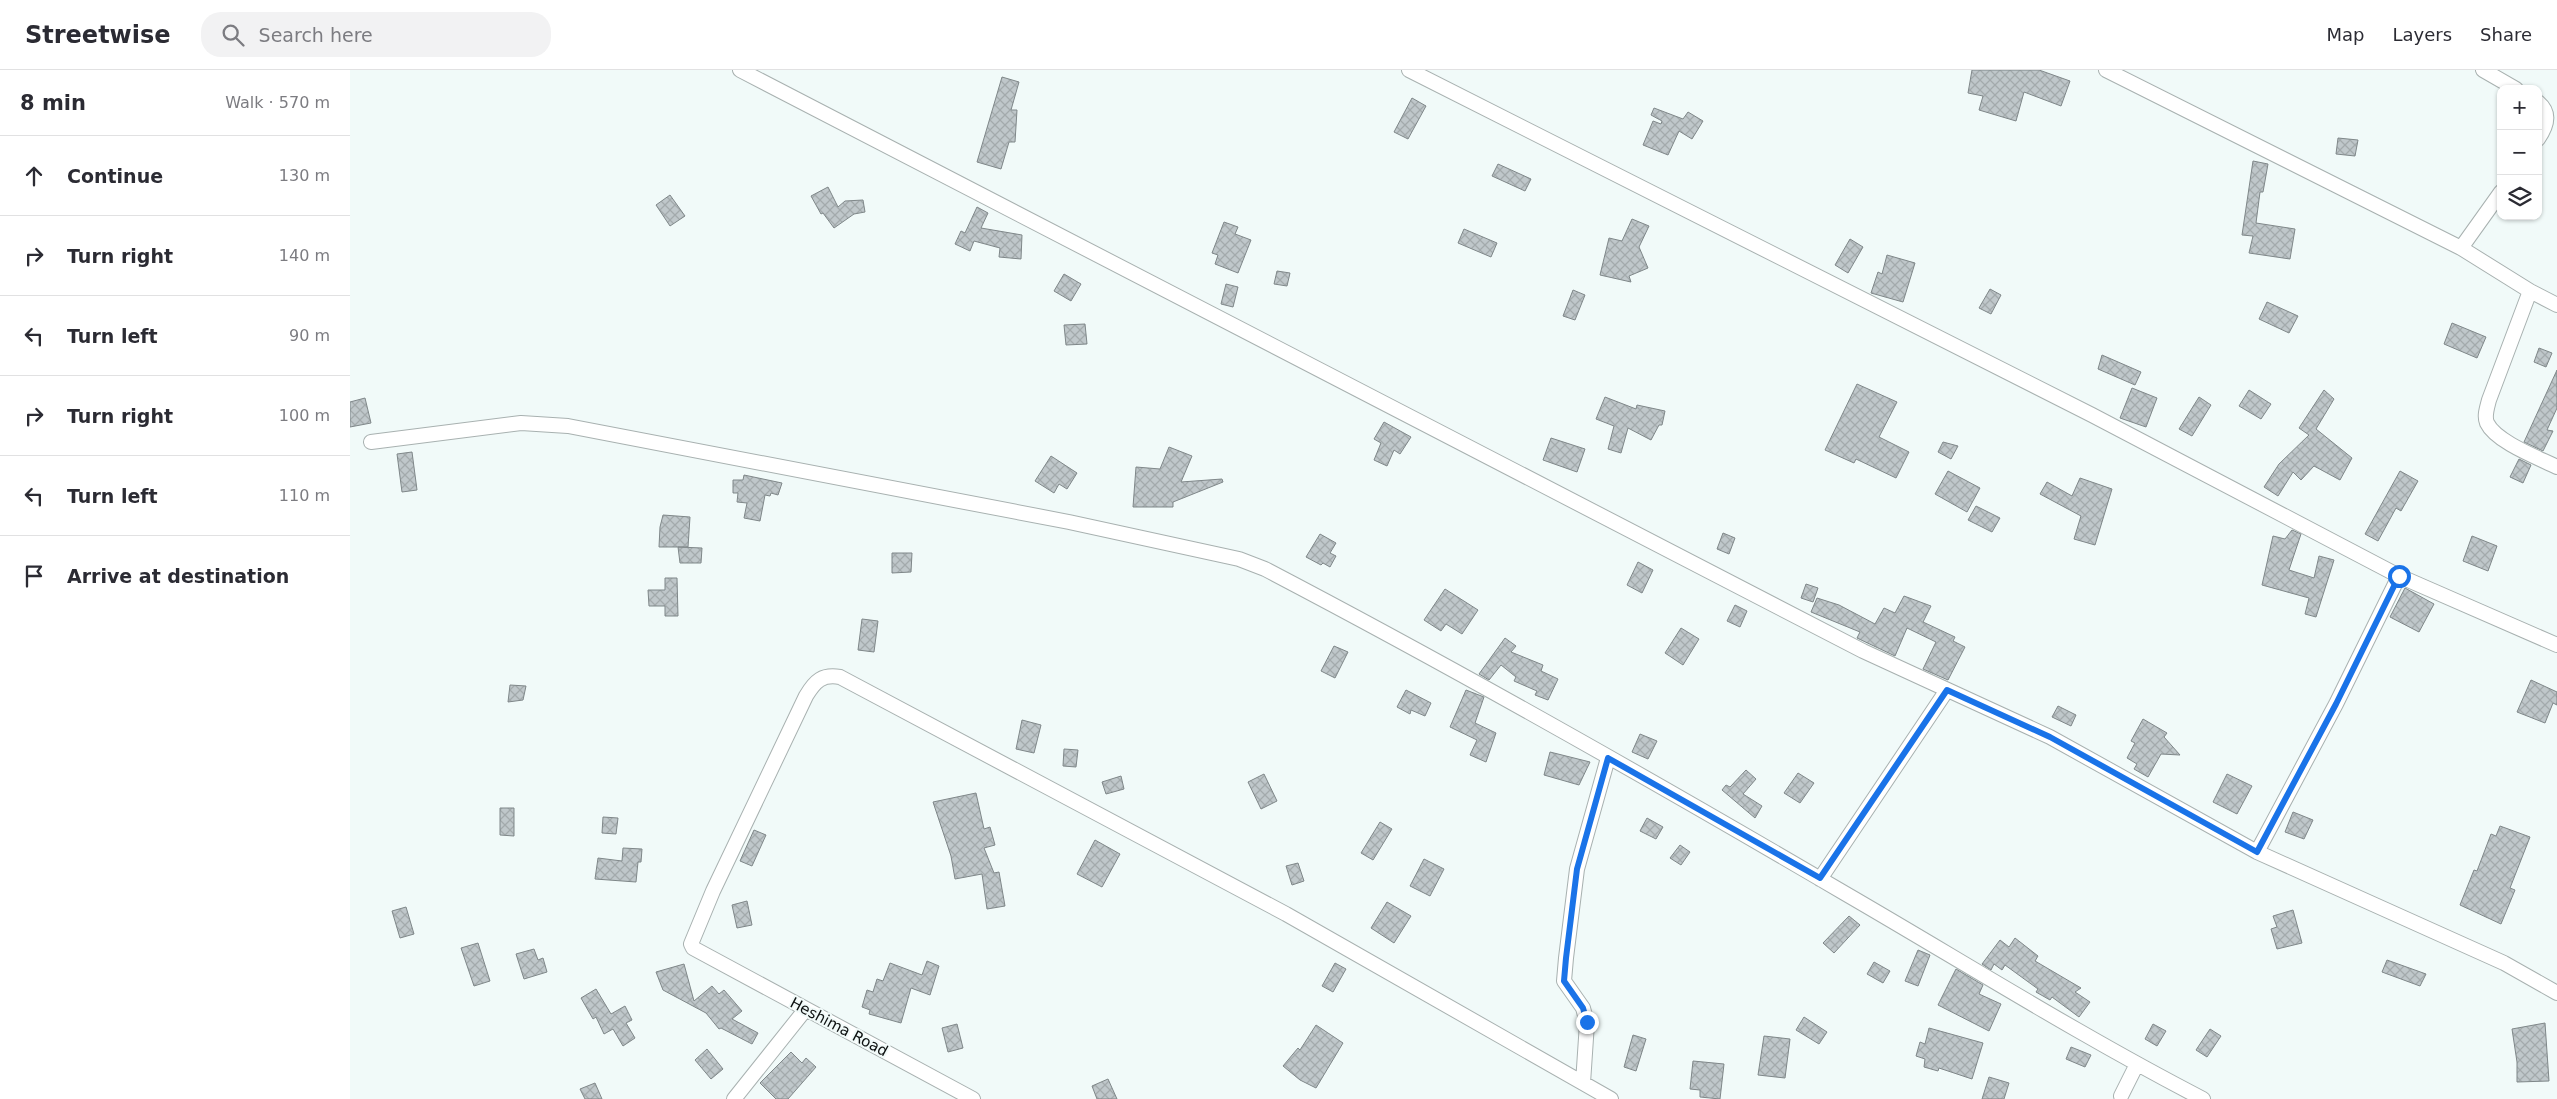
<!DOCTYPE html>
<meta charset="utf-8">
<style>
body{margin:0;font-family:"DejaVu Sans",sans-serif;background:#f2f2f3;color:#2b2b33}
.controls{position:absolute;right:15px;top:15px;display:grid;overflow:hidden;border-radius:10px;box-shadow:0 1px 4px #0004}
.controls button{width:45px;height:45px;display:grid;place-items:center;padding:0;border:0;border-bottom:1px solid #e1e1e2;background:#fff;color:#2b2b33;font:25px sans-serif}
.stop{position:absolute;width:15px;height:15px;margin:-11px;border:4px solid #1a73e8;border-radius:50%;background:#fff}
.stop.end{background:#1a73e8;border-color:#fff;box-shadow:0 1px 5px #0008}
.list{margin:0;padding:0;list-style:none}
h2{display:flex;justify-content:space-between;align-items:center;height:65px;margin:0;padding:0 20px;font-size:21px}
h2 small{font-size:16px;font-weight:400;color:#7c7c81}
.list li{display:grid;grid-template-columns:32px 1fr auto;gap:15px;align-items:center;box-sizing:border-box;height:80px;padding:0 20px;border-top:1px solid #e1e1e2}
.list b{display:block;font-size:19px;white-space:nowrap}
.list em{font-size:16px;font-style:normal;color:#7c7c81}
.icon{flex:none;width:28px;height:28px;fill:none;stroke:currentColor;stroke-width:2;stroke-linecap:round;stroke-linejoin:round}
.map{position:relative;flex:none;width:2207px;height:1029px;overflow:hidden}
header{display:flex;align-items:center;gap:30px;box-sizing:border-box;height:70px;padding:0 25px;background:#fff;border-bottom:1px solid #e1e1e2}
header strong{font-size:24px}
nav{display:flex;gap:28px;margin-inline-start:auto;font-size:18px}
.search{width:350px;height:45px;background:#f2f2f3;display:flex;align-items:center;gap:12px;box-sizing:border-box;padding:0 18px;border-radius:20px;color:#7c7c81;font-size:19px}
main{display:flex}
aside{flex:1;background:#fff}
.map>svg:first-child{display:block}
</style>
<header>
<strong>Streetwise</strong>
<div class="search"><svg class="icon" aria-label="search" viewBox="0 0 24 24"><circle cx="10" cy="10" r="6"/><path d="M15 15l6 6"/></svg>Search here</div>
<nav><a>Map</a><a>Layers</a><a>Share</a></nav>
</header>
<main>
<aside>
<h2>8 min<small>Walk · 570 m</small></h2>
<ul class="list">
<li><svg class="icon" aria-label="ahead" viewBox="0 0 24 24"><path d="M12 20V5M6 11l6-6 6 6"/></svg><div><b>Continue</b></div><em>130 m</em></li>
<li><svg class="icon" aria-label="right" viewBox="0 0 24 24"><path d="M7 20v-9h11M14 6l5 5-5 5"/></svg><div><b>Turn right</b></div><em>140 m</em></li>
<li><svg class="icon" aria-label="left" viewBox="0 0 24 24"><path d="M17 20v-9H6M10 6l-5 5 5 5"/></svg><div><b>Turn left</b></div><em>90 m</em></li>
<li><svg class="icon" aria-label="right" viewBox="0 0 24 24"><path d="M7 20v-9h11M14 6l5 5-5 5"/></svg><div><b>Turn right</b></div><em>100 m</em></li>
<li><svg class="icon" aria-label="left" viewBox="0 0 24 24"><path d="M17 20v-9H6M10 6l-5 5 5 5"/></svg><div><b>Turn left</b></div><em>110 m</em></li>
<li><svg class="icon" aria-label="arrive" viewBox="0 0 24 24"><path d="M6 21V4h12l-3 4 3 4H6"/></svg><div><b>Arrive at destination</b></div></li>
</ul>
</aside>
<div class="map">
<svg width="2207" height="1029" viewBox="0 0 2207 1029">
<defs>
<pattern id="building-cross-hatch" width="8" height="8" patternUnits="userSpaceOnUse" patternTransform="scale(1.25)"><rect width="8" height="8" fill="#bfc7ca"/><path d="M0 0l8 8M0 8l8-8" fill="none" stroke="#a3aaac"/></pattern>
</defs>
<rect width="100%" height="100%" fill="#f1faf9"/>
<path fill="url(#building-cross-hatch)" stroke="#7f8789" d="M1622 0H1689L1720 11 1711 36 1674 22 1666 51 1629 40 1633 26 1618 23Z
M652 7 669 12 661 40H667L665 72H659L651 99 627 92Z
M1062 28 1076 36 1058 69 1044 62Z
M1304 38 1333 49 1338 42 1353 51 1342 69 1329 61 1318 85 1293 75 1303 51 1311 54 1312 51 1301 45Z
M1988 68 2008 70 2005 86 1986 84Z
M1903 91 1918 94 1913 122H1910L1906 153 1945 159 1940 189 1899 183 1903 166 1892 165Z
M1148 94 1181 109 1175 121 1142 106Z
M478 117 488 137 495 131 513 130 515 142 504 144 484 158 473 143 471 144 461 126Z
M320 125 335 146 320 156 306 135Z
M627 137 638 143 631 158 672 165 671 189 649 187 650 178 624 171 620 181 605 174 611 161 615 163Z
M1282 149 1299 156 1289 177 1298 198 1279 206 1281 212 1250 205 1259 168 1272 171Z
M874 152 888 157 885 164 901 170 888 203 865 194 868 185 862 183Z
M1114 159 1147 173 1141 187 1108 173Z
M1500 169 1513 177 1498 203 1485 195Z
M1537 185 1565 193 1553 232 1521 223 1528 202 1532 204Z
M927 201 940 203 937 216 924 214Z
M714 204 731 214 721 231 704 221Z
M876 214 888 217 883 237 871 234Z
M1640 219 1651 225 1641 244 1629 238Z
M1223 220 1235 225 1225 250 1213 246Z
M1917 232 1948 246 1939 263 1909 249Z
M2102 253 2136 267 2127 288 2094 274Z
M735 254 737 274 716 275 714 255Z
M2189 278 2202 283 2196 297 2184 292Z
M1752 285 1791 302 1785 315 1748 299Z
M2207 300V338L2197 360 2203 361 2193 381 2174 372Z
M1507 314 1547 332 1529 367 1559 382 1546 408 1506 389 1504 393 1475 380Z
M1782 318 1807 328 1796 357 1770 348Z
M1899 320 1921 334 1911 349 1889 336Z
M1974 320 1984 329 1966 359 2002 388 1990 410 1964 396 1951 410 1943 402 1928 426 1914 417 1929 394 1959 365 1949 358Z
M1255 327 1286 339 1287 335 1315 341 1312 355H1309L1301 370 1278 358 1271 383 1258 379 1264 356 1246 349Z
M1849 327 1861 335 1842 366 1829 359Z
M15 328 21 353 0 357V332Z
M1034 352 1061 367 1050 384 1044 380 1037 396 1024 390 1031 373 1024 369Z
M1201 368 1235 379 1227 402 1193 390Z
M1593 372 1608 376 1601 389 1588 382Z
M819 377 842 386 831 412 872 409 873 412 823 432V437H783L786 397 810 399Z
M62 382 67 420 52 422 47 384Z
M701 386 727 403 717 419 709 414 704 423 685 411Z
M2169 389 2181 395 2173 413 2160 407Z
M1598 401 1630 418 1617 442 1585 424Z
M2050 401 2068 411 2051 441 2046 438 2028 471 2015 464Z
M394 405 432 413 428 425 421 423 420 426 415 425 410 451 394 448 397 433 387 432 388 423H383V410H393Z
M1730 408 1762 419 1745 475 1724 469 1731 446 1690 424 1697 412 1722 426Z
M1626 436 1650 448 1642 462 1618 450Z
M313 445 340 447 338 477H309L310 457Z
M1942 460 1951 464 1939 500 1964 508 1969 486 1984 490 1966 547 1955 544 1959 528 1912 515 1923 466 1935 469Z
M1373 463 1385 468 1379 484 1367 479Z
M970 464 986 473 980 483 986 486 980 497 973 493 971 495 956 487Z
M2122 466 2147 476 2138 501 2113 491Z
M328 477 352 478 351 493H330Z
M542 483H562L561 502 542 503Z
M1288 492 1303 500 1292 523 1277 515Z
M315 508H327L328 546H315V536H299L298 520H315Z
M1456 514 1468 518 1463 532 1451 528Z
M2055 518 2084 534 2069 562 2040 547Z
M1095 519 1128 540 1112 564 1096 554 1091 561 1074 550Z
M1554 526 1581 536 1573 552 1605 567 1603 571 1615 577 1598 610 1573 599 1586 572 1557 558 1545 586 1507 568 1510 562 1461 542 1467 528 1489 535 1525 554 1534 538 1545 543Z
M1385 535 1397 541 1390 557 1377 551Z
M512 549 528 551 524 582 508 580Z
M1331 558 1349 569 1333 595 1315 583Z
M1155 568 1166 576 1161 582 1193 595 1191 601 1208 609 1198 630 1185 625 1187 621 1164 611 1166 607 1151 595 1139 610 1129 604Z
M984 576 998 582 985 608 971 601Z
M2181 610 2207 622V635L2203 633 2195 653 2167 642Z
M160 615 176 616 173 630 158 632Z
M1056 620 1081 633 1075 646 1061 640 1060 644 1047 637Z
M1116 620 1134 627 1125 653 1146 663 1136 692 1120 685 1127 670 1100 657Z
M1708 636 1726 645 1721 656 1702 647Z
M1793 649 1817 663 1814 667 1830 685 1811 684 1798 707 1784 699 1787 694 1777 688 1785 673 1781 671Z
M672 650 691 655 684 683 666 679Z
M1290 664 1307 671 1298 689 1282 682Z
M714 679 728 680 726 697 713 696Z
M1200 682 1240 692 1229 715 1194 705Z
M1396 700 1406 709 1393 724 1412 736 1405 748 1372 720 1376 715 1380 717Z
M1448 703 1464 713 1450 733 1434 723Z
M914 704 927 731 911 739 898 712Z
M1877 704 1902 716 1887 744 1863 732Z
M771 706 774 719 756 724 752 712Z
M626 723 634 759 640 757 645 775 634 778 644 803 649 802 655 836 637 839 632 804 605 809 601 786 583 732Z
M150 738H164V766L150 765Z
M1943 742 1963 750 1954 769 1935 762Z
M253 747 268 748 266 764 252 763Z
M1297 748 1313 757 1306 769 1290 761Z
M1030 752 1042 759 1023 790 1011 783Z
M2150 756 2180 767 2160 818 2165 820 2151 854 2110 835 2124 800 2127 801 2141 764 2146 766Z
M404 760 416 765 402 796 390 791Z
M745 770 770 784 752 817 727 804Z
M1330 775 1340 782 1331 795 1320 788Z
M273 778 292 779 291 792H288L286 812 245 809 248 788 272 791Z
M1074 789 1094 799 1080 826 1060 816Z
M948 793 954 811 942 815 936 796Z
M397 831 402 855 387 858 382 835Z
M1037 832 1061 846 1044 873 1021 858Z
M56 837 64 864 50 868 42 841Z
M1943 840 1952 873 1927 879 1921 859 1927 857 1923 846Z
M1499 846 1510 855 1484 883 1473 873Z
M1665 868 1688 886 1685 891 1731 918 1725 922 1740 932 1729 947 1702 927 1700 930 1686 922 1688 919 1655 895 1652 900 1644 894 1641 900 1632 894 1650 870 1659 877Z
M128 873 140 911 124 916 111 878Z
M184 879 188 890 193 888 197 902 174 909 166 884Z
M1568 880 1580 885 1568 916 1555 911Z
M2037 890 2076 904 2070 916 2032 902Z
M577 891 589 896 580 925 561 918 551 953 519 944 520 940 512 937 517 920 523 922 527 909 533 911 540 893 572 905Z
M1524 892 1540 901 1533 913 1517 904Z
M985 893 996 899 983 922 972 916Z
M334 894 344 931 362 916 369 924 374 920 392 941 382 949 408 963 402 974 371 958 369 959 356 943 313 920 306 902Z
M1606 899 1633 915 1629 924 1651 934 1639 961 1588 935Z
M246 919 261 944 275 936 282 950 276 953 285 968 273 976 263 959 254 964 246 947 243 949 231 928Z
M1454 947 1477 962 1469 974 1446 960Z
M2195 953 2199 1011 2167 1012V992L2162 959Z
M607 954 613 978 598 982 592 958Z
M1803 954 1816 961 1807 976 1795 969Z
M966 955 993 973 966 1018 950 1010 933 996 948 978 950 980Z
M1579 958 1633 973 1622 1009 1589 998 1588 1001 1574 997 1575 989 1566 986 1570 972 1575 974Z
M1860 959 1871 966 1857 987 1846 980Z
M1283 965 1296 969 1286 1001 1274 997Z
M1414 966 1440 969 1435 1008 1408 1005Z
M1721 977 1741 985 1735 997 1716 989Z
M357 979 373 999 361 1009 345 990Z
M441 982 452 993 456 988 466 997 438 1029H426L410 1013Z
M1343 991 1374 994 1370 1029 1350 1027V1020L1340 1019Z
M1639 1007 1659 1013 1654 1029H1632Z
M758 1009 767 1029H747L742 1016Z
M245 1013 252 1029H235L230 1019Z"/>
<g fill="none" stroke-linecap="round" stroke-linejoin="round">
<defs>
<path id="street" d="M390 0 1513 581 1700 667 1907 782 2154 893 2207 923
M1059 0 1742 345 2049 506 2207 575
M1756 0 2111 178 2180 221 2207 235
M2133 0 2166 19
M2188 32C2201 43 2197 56 2188 69
M2111 178 2151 122
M2180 221 2139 330C2137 338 2134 346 2137 353 2146 372 2189 388 2207 397
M21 372 171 353 218 356 719 452 889 489 915 499C1112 602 1305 712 1496 824 1615 893 1731 966 1853 1029
M1907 782 1986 634 2049 506
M1470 809 1597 620
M1233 1013 1237 953 1233 938 1214 911 1216 888 1227 799 1258 688
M1771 1026 1787 994
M384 1029 455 940
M623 1029 343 878 341 874 363 821 456 626C465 611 472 604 490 607L936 844 1261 1029"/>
</defs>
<use href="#street" stroke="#a8b1b0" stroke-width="16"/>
<use href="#street" stroke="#fff" stroke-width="14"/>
</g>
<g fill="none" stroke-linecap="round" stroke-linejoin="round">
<path stroke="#1a73e8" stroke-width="6" d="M1237 952 1233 938 1214 911 1216 888 1227 799 1258 688 1470 808 1597 620 1700 667 1907 782 1986 634 2049 506"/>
</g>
<g text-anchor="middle" stroke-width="4" stroke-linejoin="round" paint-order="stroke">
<g font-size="15" fill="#0c0f0f" stroke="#f1faf9">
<text transform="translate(489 957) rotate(28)" y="5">Heshima Road</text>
</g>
</g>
</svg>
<div class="controls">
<button>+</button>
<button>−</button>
<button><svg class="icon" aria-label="layers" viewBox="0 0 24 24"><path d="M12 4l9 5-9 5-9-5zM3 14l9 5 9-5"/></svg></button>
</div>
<div class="stop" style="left:2049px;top:506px"></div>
<div class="stop end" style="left:1237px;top:952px"></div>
</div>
</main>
